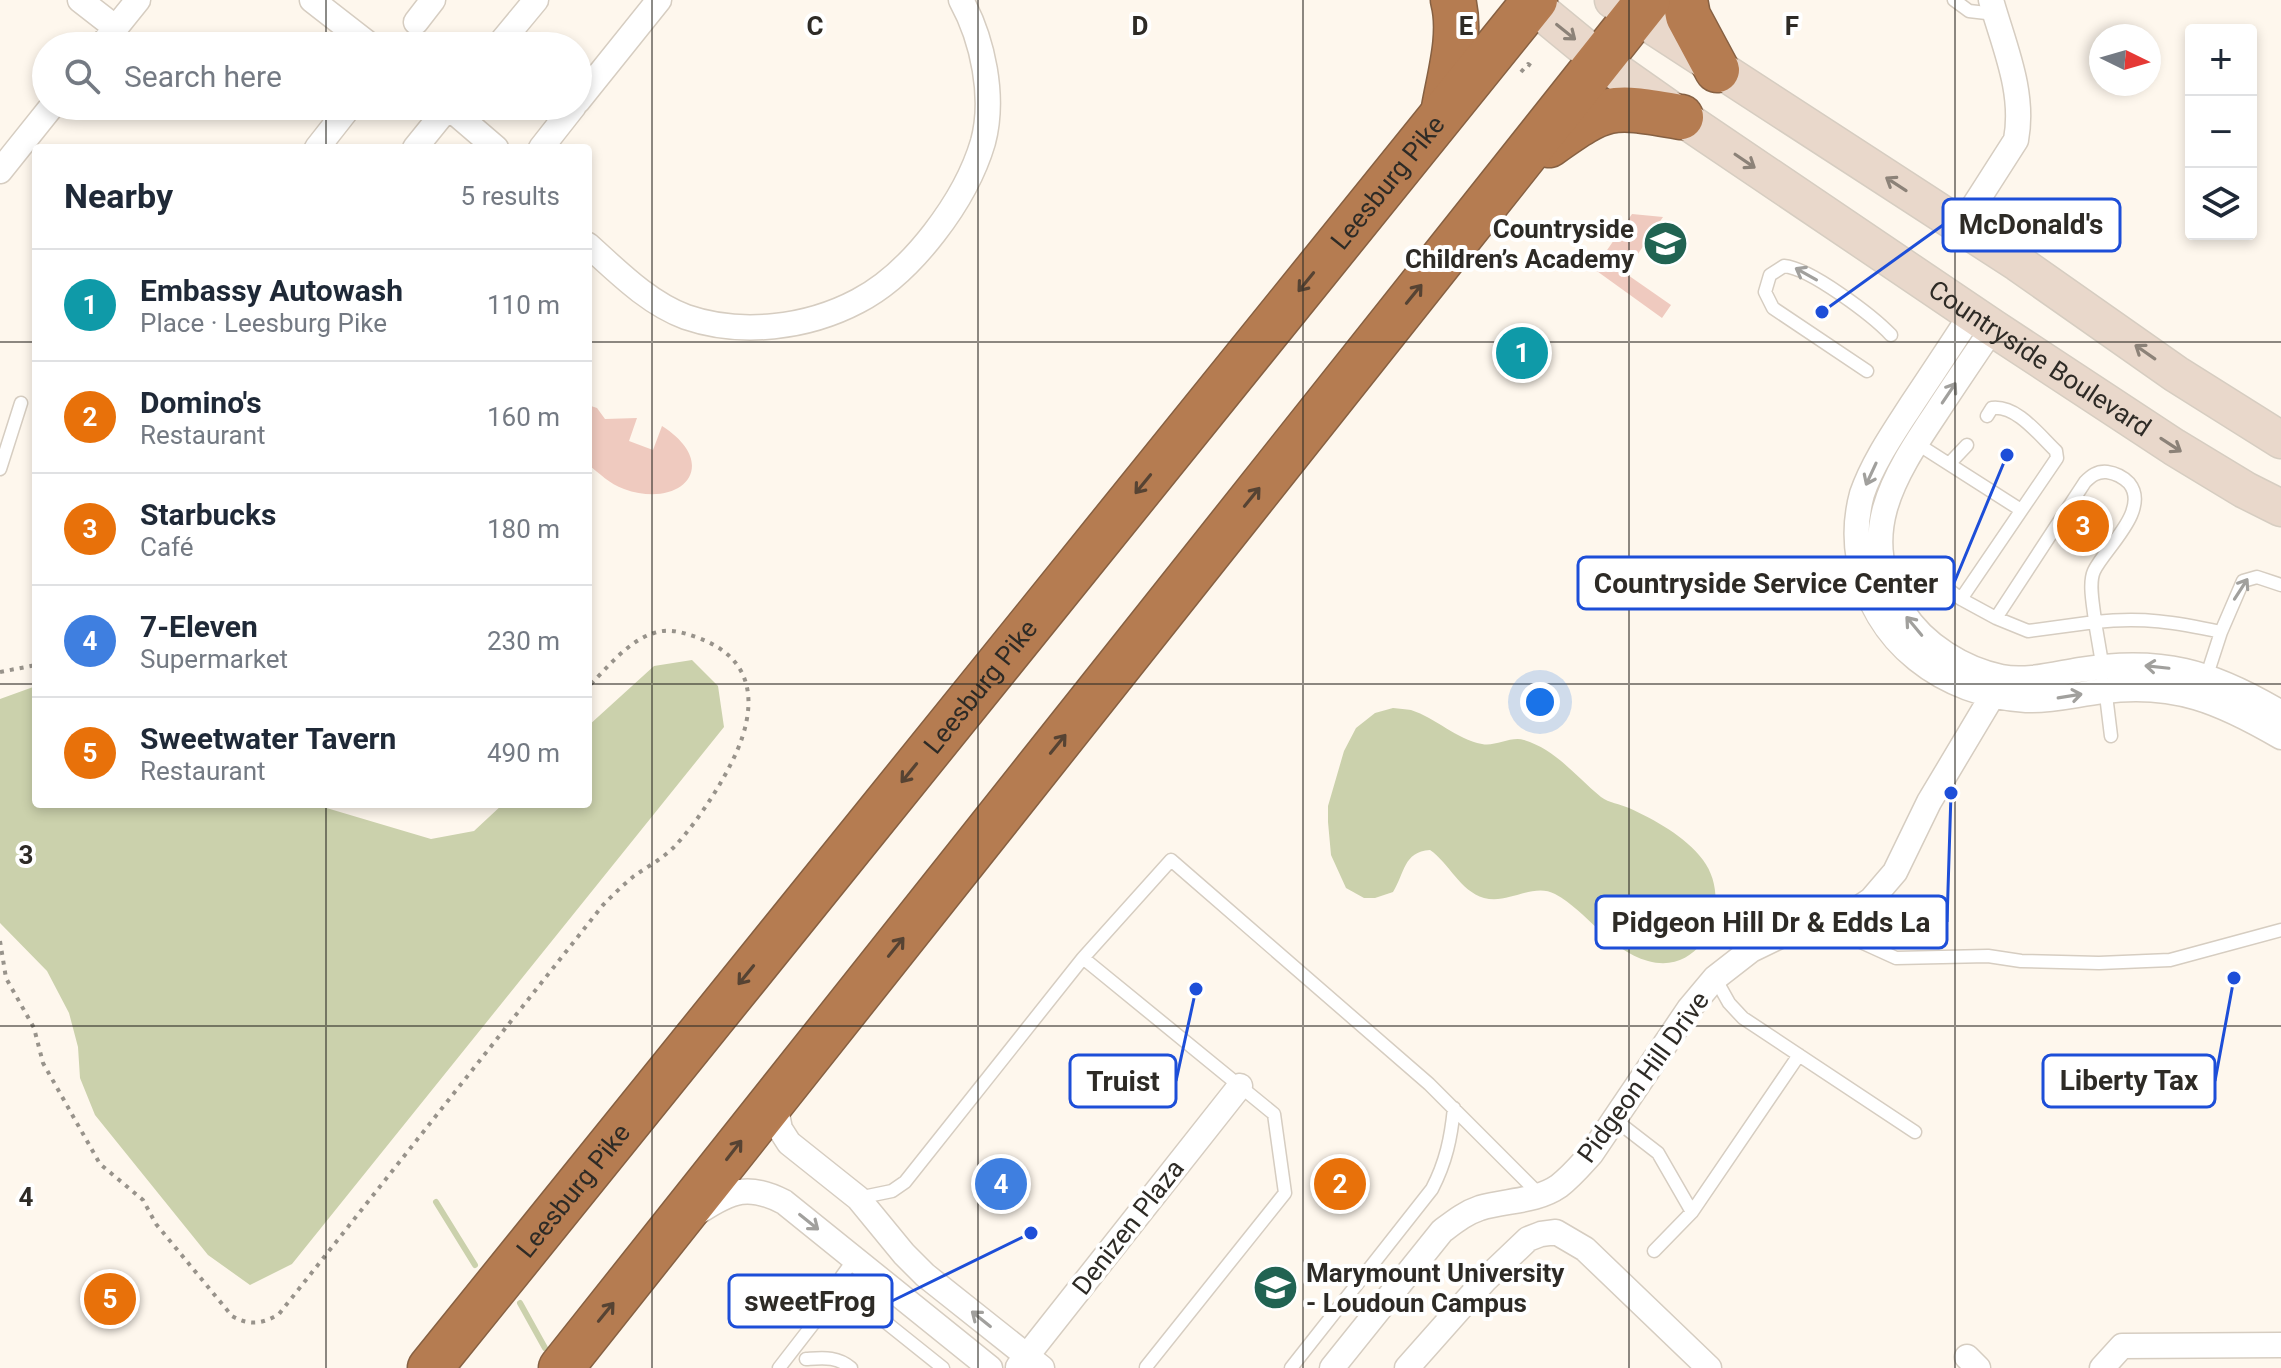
<!DOCTYPE html>
<meta charset="utf-8">
<style>
body{margin:0;font-family:Roboto,sans-serif;background:#f2f2f3;color:#1f2937}
.controls{position:absolute;right:24px;top:24px;display:grid;overflow:hidden;border-radius:8px;box-shadow:0 4px 12px #0003}
.controls button{width:72px;height:72px;display:grid;place-items:center;padding:0;border:0;border-bottom:2px solid #e0e1e3;background:#fff;color:#1f2937;font:40px sans-serif}
.compass{position:absolute;left:2089px;top:24px;width:72px;height:72px;border-radius:50%;background:#fff;box-shadow:0 4px 12px #0003;rotate:95deg}
.you{position:absolute;left:1540px;top:702px;width:28px;height:28px;margin:-20px;border:6px solid #fff;border-radius:50%;background:#1a73e8;box-shadow:0 0 0 12px #1a73e833}
.badge{display:grid;place-items:center;width:52px;height:52px;border-radius:50%;background:#111827;color:#fff;font-size:26px;font-weight:700}
.pin{position:absolute;translate:-50% -50%;border:4px solid #fff;box-shadow:0 2px 8px #0006}
.list{margin:0;padding:0;list-style:none}
h2{display:flex;justify-content:space-between;align-items:center;height:104px;margin:0;padding:0 32px;font-size:34px}
h2 small{font-size:26px;font-weight:400;color:#747a83}
.list li{display:grid;grid-template-columns:52px 1fr auto;gap:24px;align-items:center;box-sizing:border-box;height:112px;padding:0 32px;border-top:2px solid #e0e1e3}
.list b{display:block;font-size:30px;white-space:nowrap}
.list p{margin:0;font-size:26px;white-space:nowrap;color:#747a83}
.list em{font-size:26px;font-style:normal;color:#747a83}
.icon{flex:none;width:44px;height:44px;fill:none;stroke:currentColor;stroke-width:2;stroke-linecap:round;stroke-linejoin:round}
.map{position:relative;flex:none;width:2281px;height:1368px;overflow:hidden}
.search{position:absolute;background:#fff;box-shadow:0 4px 12px #0003;left:32px;top:32px;width:560px;height:88px;display:flex;align-items:center;gap:20px;box-sizing:border-box;padding:0 28px;border-radius:44px;color:#747a83;font-size:30px}
.panel{position:absolute;background:#fff;box-shadow:0 4px 12px #0003;left:32px;top:144px;width:560px;height:664px;border-radius:8px}
.map>svg:first-child{display:block}
</style>
<div class="map">
<svg width="2281" height="1368" viewBox="0 0 2281 1368">
<rect width="100%" height="100%" fill="#fef7ed"/>
<path fill="#efcabf" d="M1632 214 1663 217 1625 273 1671 305 1662 318 1594 269Z
M588 405 597 408 605 419 637 418 629 441 653 450 662 426C723 465 681 510 624 489 609 484 600 473 588 465Z"/>
<path fill="#cbd1ac" d="M692 660 718 686 724 727 292 1264 250 1285 208 1255 95 1115 80 1078 78 1047 69 1013 47 971 0 923V699L36 686V804H313L431 839 474 831 503 804H588V726L654 666Z
M1393 708C1399 709 1406 709 1411 710 1436 718 1456 739 1482 744 1495 747 1511 736 1524 740 1557 750 1576 777 1601 797 1609 803 1620 804 1629 808 1655 820 1685 836 1703 860 1734 901 1705 977 1648 961 1609 950 1588 912 1555 894 1533 882 1508 905 1484 898 1460 891 1449 863 1430 850 1403 852 1405 873 1393 892L1375 898H1364L1346 888 1331 855 1328 822V806L1344 751 1356 728 1375 713Z"/>
<g fill="none" stroke-linecap="round" stroke-linejoin="round">
<path stroke="#cbd1ac" stroke-width="6" d="M436 1202 475 1265
M520 1303 545 1348"/>
<defs>
<path id="lane" d="M1954 0 1969 11 1995 14
M1867 371 1773 308 1765 292 1770 275 1784 266C1810 268 1873 316 1891 335
M1916 443 2021 510
M1949 464 1967 445
M0 469 21 403
M1888 583 1930 566 1940 583 1961 599 1996 618 2028 631 2095 622C2094 608 2088 584 2094 571 2104 549 2151 510 2129 483 2123 477 2114 473 2107 472 2097 471 2091 476 2085 482L1996 618
M1961 599 2057 458 2056 451C2039 435 2017 405 1992 408L1987 416
M2221 632 2243 581 2257 577 2281 585
M2103 669 2095 622C2143 617 2175 622 2221 632L2207 675
M2105 687 2111 736
M1841 920 1863 943 1896 958 1988 956 2021 961 2099 963 2170 960 2281 930
M1083 958 1274 1114 1285 1193 1146 1367
M1715 978 1729 1003 1743 1018 1915 1132
M1614 1119 1658 1153 1692 1212
M858 1198 892 1191 905 1182 1083 958 1171 860 1429 1084 1540 1195
M1654 1251 1692 1212 1799 1055
M834 1297 851 1299 863 1304 943 1368
M806 1359C823 1358 837 1356 851 1368
M779 1368 834 1297 842 1276 855 1258
M1291 1368 1432 1189C1446 1162 1451 1138 1454 1108"/>
<path id="street" d="M80 0 116 28
M312 0 371 46
M416 22 433 0
M101 46 138 0
M498 46 536 0
M578 101 659 0
M447 106 496 148
M317 148 350 106
M415 148 449 106
M541 148 574 106
M0 171 52 106
M1961 226 2016 140C2025 92 2004 46 1991 0
M588 245C617 271 648 303 686 317 741 336 807 328 858 301 912 273 966 200 983 142 995 97 983 40 961 0
M1972 313C1952 344 1932 374 1912 404 1894 432 1873 462 1862 494 1856 516 1855 538 1859 560 1873 643 1944 695 2026 700 2052 701 2077 694 2104 691 2175 682 2221 702 2281 737
M1993 328C1974 356 1955 384 1936 413 1893 477 1854 537 1903 612 1924 645 1963 669 2001 677 2027 682 2055 674 2079 670 2161 657 2211 671 2281 713
M782 1096 777 1114 780 1129 789 1143 858 1198 904 1254 925 1275 1042 1368
M700 1211C732 1190 749 1184 784 1202L990 1368
M1967 1357 1978 1368
M1018 1367 1240 1086
M1332 1368 1442 1231C1454 1222 1465 1213 1480 1208 1506 1200 1536 1202 1559 1186 1571 1177 1581 1165 1591 1154L1689 1009 1715 978 1751 950 1784 934 1841 920 1871 900 1895 872 1929 802 2003 678
M1407 1368 1485 1280 1528 1239 1541 1234 1556 1232 1585 1249 1709 1368
M2102 1368 2122 1346 2281 1345"/>
<g id="secondary">
<path id="s1" d="M1527 0 1600 60 1681 117 1993 328 2174 447 2245 490 2281 508"/>
<path d="M1613 0 2018 263 2176 374 2281 440"/>
</g>
<g id="highway">
<path d="M1685 0 1688 16 1717 70"/>
<path d="M1444 108C1450 74 1462 34 1453 0"/>
<path d="M1549 145C1608 103 1610 105 1681 117"/>
<path id="s2" d="M430 1368 1535 0"/>
<path d="M561 1368 1648 0"/>
</g>
</defs>
<use href="#lane" stroke="#d6cdc1" stroke-width="15"/>
<use href="#street" stroke="#d6cdc1" stroke-width="27"/>
<use href="#secondary" stroke="#d6cdc1" stroke-width="39"/>
<use href="#highway" stroke="#866042" stroke-width="47"/>
<path stroke="#98938b" stroke-width="4" stroke-dasharray="4 6" stroke-linecap="butt" d="M1521 72 1528 64 1534 68
M0 672 36 665
M0 941 6 978 34 1028 43 1063 100 1164 143 1200 156 1224 232 1316C249 1326 263 1324 279 1314L603 905C613 895 623 885 634 876 647 867 662 859 674 847 698 822 731 771 742 738 758 690 745 654 696 637 681 632 669 628 654 633 628 641 607 668 588 687"/>
<use href="#lane" stroke="#fff" stroke-width="12"/>
<use href="#street" stroke="#fff" stroke-width="24"/>
<use href="#secondary" stroke="#e9d8cb" stroke-width="36"/>
<use href="#highway" stroke="#b57c51" stroke-width="44"/>
</g>
<defs><path id="oneway-shaft" d="M-6 0H5M1.5-3L5.5 0L1.5 3" fill="none" stroke-width="1.6" stroke-linecap="round" stroke-linejoin="round" transform="scale(2)"/></defs>
<g stroke="#8c8278">
<use href="#oneway-shaft" transform="translate(1566 32) rotate(39)"/>
<use href="#oneway-shaft" transform="translate(1745 161) rotate(34)"/>
<use href="#oneway-shaft" transform="translate(1896 184) rotate(-147)"/>
<use href="#oneway-shaft" transform="translate(2145 352) rotate(-145)"/>
<use href="#oneway-shaft" transform="translate(2171 445) rotate(33)"/>
</g>
<g stroke="#a1a09d">
<use href="#oneway-shaft" transform="translate(1806 274) rotate(-151)"/>
<use href="#oneway-shaft" transform="translate(1949 393) rotate(-56)"/>
<use href="#oneway-shaft" transform="translate(1871 474) rotate(115)"/>
<use href="#oneway-shaft" transform="translate(2241 589) rotate(-57)"/>
<use href="#oneway-shaft" transform="translate(1914 626) rotate(-130)"/>
<use href="#oneway-shaft" transform="translate(2157 667) rotate(-174)"/>
<use href="#oneway-shaft" transform="translate(2070 696) rotate(-9)"/>
<use href="#oneway-shaft" transform="translate(809 1222) rotate(39)"/>
<use href="#oneway-shaft" transform="translate(981 1319) rotate(-141)"/>
</g>
<g stroke="#564333">
<use href="#oneway-shaft" transform="translate(1306 282) rotate(129)"/>
<use href="#oneway-shaft" transform="translate(1414 294) rotate(-51)"/>
<use href="#oneway-shaft" transform="translate(1143 484) rotate(129)"/>
<use href="#oneway-shaft" transform="translate(1252 497) rotate(-51)"/>
<use href="#oneway-shaft" transform="translate(1058 744) rotate(-51)"/>
<use href="#oneway-shaft" transform="translate(909 773) rotate(129)"/>
<use href="#oneway-shaft" transform="translate(896 947) rotate(-51)"/>
<use href="#oneway-shaft" transform="translate(746 975) rotate(129)"/>
<use href="#oneway-shaft" transform="translate(734 1150) rotate(-52)"/>
<use href="#oneway-shaft" transform="translate(606 1312) rotate(-51)"/>
</g>
<path fill="none" stroke="#2e2b26" stroke-width="2" stroke-opacity="0.55" d="M326 0V46M652 0V1368M978 0V1368M1303 0V1368M1629 0V1368M1955 0V1368M326 106V148M0 342H36M588 342H2281M0 684H36M588 684H2281M326 804V1368M0 1026H2281"/>
<defs>
<symbol id="school-disc" viewBox="-11 -11 22 22"><circle r="9.5" fill="#216352" stroke="#fff"/><path d="M0-5L7-2L0 1L-7-2ZM-4 1L0 2.5L4 1V4Q0 6-4 4Z" fill="#fff"/></symbol>
<symbol id="university-disc" viewBox="-11 -11 22 22"><circle r="9.5" fill="#216352" stroke="#fff"/><path d="M0-5L7-2L0 1L-7-2ZM-4 1L0 2.5L4 1V4Q0 6-4 4Z" fill="#fff"/></symbol>
</defs>
<g fill-rule="evenodd">
<use href="#school-disc" x="1640" y="218" width="51" height="51"/>
<use href="#university-disc" x="1250" y="1262" width="51" height="51"/>
</g>
<g text-anchor="middle" stroke-width="8" stroke-linejoin="round" paint-order="stroke">
<g font-size="26" fill="#2e2b26" stroke="#fff">
<text dy="9" stroke="none"><textPath href="#s2" startOffset="1524">Leesburg Pike</textPath></text>
<text dy="9" stroke="none"><textPath href="#s1" startOffset="626">Countryside Boulevard</textPath></text>
<text dy="9" stroke="none"><textPath href="#s2" startOffset="876">Leesburg Pike</textPath></text>
<text transform="translate(1643 1077) rotate(-54)" y="9">Pidgeon Hill Drive</text>
<text dy="9" stroke="none"><textPath href="#s2" startOffset="228">Leesburg Pike</textPath></text>
<text transform="translate(1128 1227) rotate(-52)" y="9">Denizen Plaza</text>
</g>
<g font-size="26" font-weight="bold" fill="#2e2b26" stroke="#fff" text-anchor="end">
<text x="1634" y="238">Countryside<tspan x="1634" dy="30">Children’s Academy</tspan></text>
<text x="1306" y="1282" text-anchor="start">Marymount University<tspan x="1306" dy="30">- Loudoun Campus</tspan></text>
</g>
</g>
<g font-size="26" text-anchor="middle" font-weight="bold" fill="#2e2b26" stroke="#fff" stroke-width="8" stroke-linejoin="round" paint-order="stroke">
<text x="815" y="35">C</text>
<text x="1140" y="35">D</text>
<text x="1466" y="35">E</text>
<text x="1792" y="35">F</text>
<text x="26" y="864">3</text>
<text x="26" y="1206">4</text>
</g>
<path fill="none" stroke="#1d4ed8" stroke-width="3" d="M1822 312L1943 225M2007 455L1954 583M1951 793L1947 922M2234 978L2215 1081M1196 989L1176 1081M1031 1233L892 1301"/>
<g fill="#1d4ed8" stroke="#fff" stroke-width="3">
<circle cx="1822" cy="312" r="8"/>
<circle cx="2007" cy="455" r="8"/>
<circle cx="1951" cy="793" r="8"/>
<circle cx="2234" cy="978" r="8"/>
<circle cx="1196" cy="989" r="8"/>
<circle cx="1031" cy="1233" r="8"/>
</g>
<g fill="#fff" stroke="#1d4ed8" stroke-width="3">
<rect x="1943" y="199" width="177" height="52" rx="8"/>
<rect x="1578" y="557" width="376" height="52" rx="8"/>
<rect x="1596" y="896" width="351" height="52" rx="8"/>
<rect x="2043" y="1055" width="172" height="52" rx="8"/>
<rect x="1070" y="1055" width="106" height="52" rx="8"/>
<rect x="729" y="1275" width="163" height="52" rx="8"/>
</g>
<g font-size="28" text-anchor="middle" font-weight="bold" fill="#2e2b26">
<text x="2031" y="234">McDonald's</text>
<text x="1766" y="593">Countryside Service Center</text>
<text x="1771" y="932">Pidgeon Hill Dr &amp; Edds La</text>
<text x="2129" y="1090">Liberty Tax</text>
<text x="1123" y="1091">Truist</text>
<text x="810" y="1311">sweetFrog</text>
</g>
</svg>
<div class="controls">
<button>+</button>
<button>−</button>
<button><svg class="icon" aria-label="layers" viewBox="0 0 24 24"><path d="M12 4l9 5-9 5-9-5zM3 14l9 5 9-5"/></svg></button>
</div>
<svg class="compass" viewBox="-18 -18 36 36"><path d="M0-13l5 13h-10z" fill="#e53935"/><path d="M0 13l5-13h-10z" fill="#747a83"/></svg>
<div class="you"></div>
<div class="pin badge" style="left:1522px;top:353px;background:#0f9aa8">1</div>
<div class="pin badge" style="left:1340px;top:1184px;background:#e8710a">2</div>
<div class="pin badge" style="left:2083px;top:526px;background:#e8710a">3</div>
<div class="pin badge" style="left:1001px;top:1184px;background:#3f7fe0">4</div>
<div class="pin badge" style="left:110px;top:1299px;background:#e8710a">5</div>
<div class="search"><svg class="icon" aria-label="search" viewBox="0 0 24 24"><circle cx="10" cy="10" r="6"/><path d="M15 15l6 6"/></svg>Search here</div>
<section class="panel">
<h2>Nearby<small>5 results</small></h2>
<ul class="list">
<li><span class="badge" style="background:#0f9aa8">1</span><div><b>Embassy Autowash</b><p>Place · Leesburg Pike</p></div><em>110 m</em></li>
<li><span class="badge" style="background:#e8710a">2</span><div><b>Domino's</b><p>Restaurant</p></div><em>160 m</em></li>
<li><span class="badge" style="background:#e8710a">3</span><div><b>Starbucks</b><p>Café</p></div><em>180 m</em></li>
<li><span class="badge" style="background:#3f7fe0">4</span><div><b>7-Eleven</b><p>Supermarket</p></div><em>230 m</em></li>
<li><span class="badge" style="background:#e8710a">5</span><div><b>Sweetwater Tavern</b><p>Restaurant</p></div><em>490 m</em></li>
</ul>
</section>
</div>
